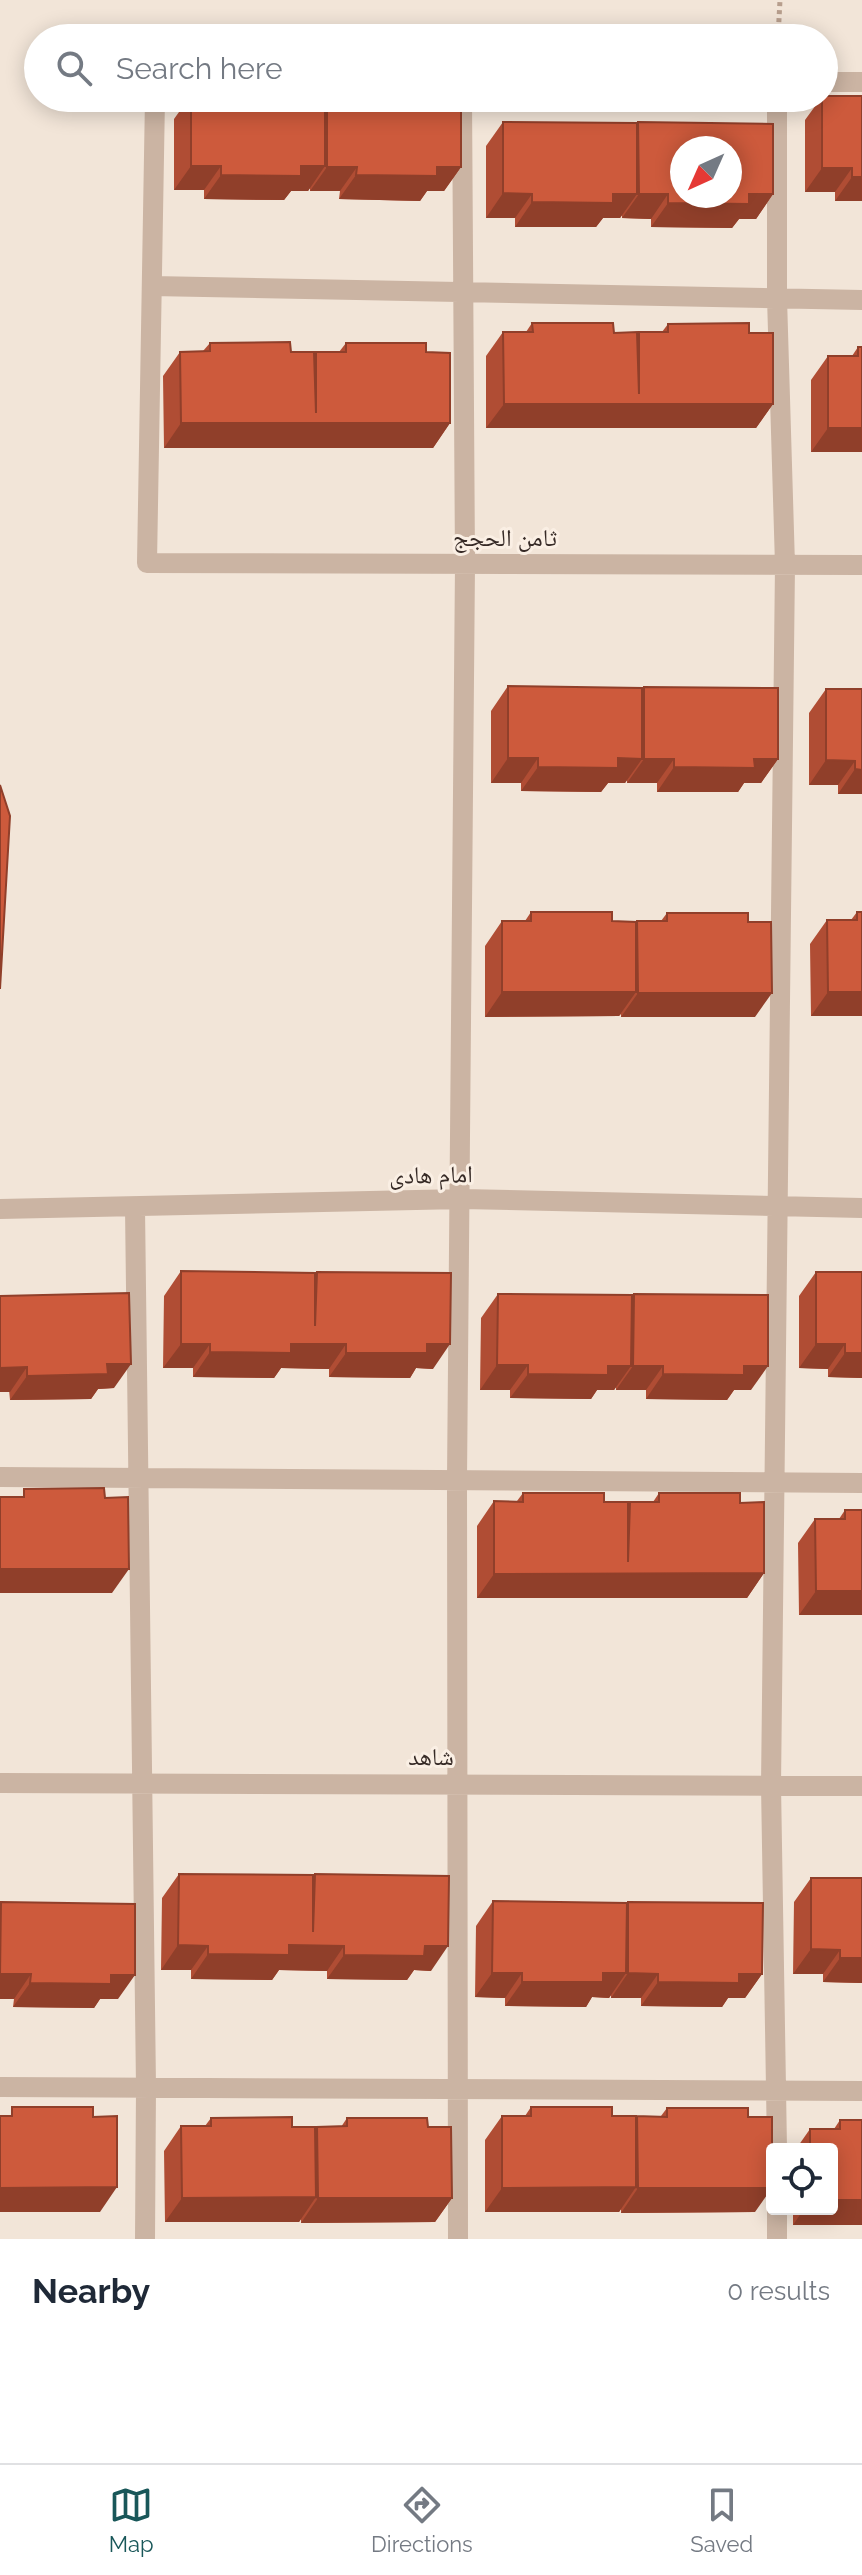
<!DOCTYPE html>
<meta charset="utf-8">
<style>
body{margin:0;font-family:Raleway,"Noto Naskh Arabic",sans-serif;background:#f6f6f7;color:#1f2937}
.controls{position:absolute;right:24px;bottom:24px;display:grid;overflow:hidden;border-radius:8px;box-shadow:0 4px 20px #0003}
.controls button{width:72px;height:72px;display:grid;place-items:center;padding:0;border:0;border-bottom:2px solid #e0e1e3;background:#fff;color:#1f2937;font:40px sans-serif}
.compass{position:absolute;left:670px;top:136px;width:72px;height:72px;border-radius:50%;background:#fff;box-shadow:0 4px 20px #0003;rotate:225deg}
.list{margin:0;padding:0;list-style:none}
h2{display:flex;justify-content:space-between;align-items:center;height:104px;margin:0;padding:0 32px;font-size:34px}
h2 small{font-size:26px;font-weight:400;color:#747a83}
.icon{flex:none;width:44px;height:44px;fill:none;stroke:currentColor;stroke-width:2;stroke-linecap:round;stroke-linejoin:round}
.map{position:relative;flex:none;width:862px;height:2239px;overflow:hidden}
.search{position:absolute;background:#fff;box-shadow:0 4px 20px #0003;left:24px;right:24px;top:24px;height:88px;display:flex;align-items:center;gap:20px;box-sizing:border-box;padding:0 28px;border-radius:44px;color:#747a83;font-size:30px}
.sheet{height:224px;background:#fff}
nav{display:flex;justify-content:space-around;align-items:center;box-sizing:border-box;height:112px;border-top:2px solid #e0e1e3;background:#fff;font-size:22px;color:#747a83}
nav a{display:grid;justify-items:center;gap:4px}
nav .on{color:#195759}
.map>svg:first-child{display:block}
</style>
<div class="map">
<svg width="862" height="2239" viewBox="0 0 862 2239">
<rect width="100%" height="100%" fill="#f2e5d8"/>
<g fill="none" stroke-linecap="round" stroke-linejoin="round">
<path stroke="#b79e8d" stroke-width="5" stroke-dasharray="4 4" stroke-linecap="butt" d="M778 38 780 0"/>
<path stroke="#cbb4a3" stroke-width="20" d="M824 82H862
M155 98 147 563 862 565
M777 98V298L785 565 771 1785 777 2149
M152 286 862 300
M135 1208 146 2087 145 2239
M0 1209 462 1199 862 1208
M0 1477 862 1483
M0 1783 862 1786
M0 2087 862 2091
M458 2239 457 1479 465 564 462 98
M777 2239V2209"/>
</g>
<path fill="#b04d34" d="M862 96V201H835V192H805V120L821 98Z
M189 98H461V167L444 191H427L420 201 339 199 340 191H310V188L308 191H291L284 200 204 199V190H174V119Z
M503 122 637 125 638 122 773 194 756 219H739L732 228 651 227V219L622 218V215L620 218H603L596 227H515V218H486V146Z
M532 323 637 335 639 332H662L668 324 749 333 773 404 756 428H486V356L503 332H526Z
M210 343 314 355 316 352H339L346 343 426 352 450 423 433 448H164L163 376 180 352 203 351Z
M858 347 862 452H811V380L828 356H852Z
M508 686 642 689 644 687 778 759 761 783H744L738 792H657V783H627V780L625 783H608L601 792 521 791V783H491V711Z
M826 689H862V794H838V785H809V713Z
M531 912 636 924 637 921H661L667 913 755 1017H621V1014L619 1016 485 1017V946L502 921H525Z
M857 912H862V1016H811L810 944 827 920H851Z
M181 1271 315 1274 317 1272 433 1369 416 1368 410 1378 329 1377V1369L281 1368 274 1378 193 1377V1368H163L164 1296Z
M816 1272H862V1378L828 1377V1369L799 1368V1296Z
M498 1294 632 1296 634 1294 751 1390H734L727 1400 646 1399V1390H616V1387L614 1390H597L591 1399 510 1398V1390H480L481 1318Z
M0 1296 114 1388 98 1389 91 1399 10 1400Z
M523 1493 628 1505 630 1502H653L659 1493 740 1503 764 1573 747 1598H477V1526L494 1501H517Z
M845 1510H862V1615H799L798 1543 815 1519H839Z
M179 1874 313 1877 315 1874 431 1971 414 1970 407 1980 327 1979V1971L279 1970 272 1980 191 1979V1970H161L162 1898Z
M811 1878 862 1983 823 1982V1974H793L794 1902Z
M493 1901 627 1904 628 1902 762 1974 745 1998H728L722 2007 641 2006V1998H611V1995L609 1998 592 1997 586 2007 505 2006V1998L475 1997 476 1926Z
M1 1902 118 1999H100L94 2008 13 2007 14 1999H0Z
M531 2107 636 2118 637 2116H661L667 2108 748 2117 755 2212 621 2213V2209L619 2212H485V2140L502 2116H525Z
M211 2118 315 2129 317 2127H341L347 2118 428 2127 452 2198 435 2222 301 2223V2219L299 2222H165L164 2151 181 2126H205Z
M840 2120 862 2225H793V2209H832V2149H796L810 2129H834Z"/>
<path fill="#903f2a" d="M191 166H221L204 190H174Z
M301 166H325L308 191H291L284 200 204 199 221 175Z
M327 167H357L340 191H310Z
M437 167H461L444 191H427L420 201 339 199 356 175Z
M822 168H852L835 192H805Z
M852 177H862V201H835Z
M503 193 532 194 515 218H486Z
M613 194H637L620 218H603L596 227H515L532 202Z
M639 194H668L651 219 622 218Z
M749 194H773L756 219H739L732 228 651 227 668 203Z
M504 404H773L756 428H486Z
M181 423H450L433 448H164Z
M828 428H862V452H811Z
M508 758H538L521 783H491Z
M618 758 642 759 625 783H608L601 792 521 791 538 767Z
M644 759H674L657 783H627Z
M754 759H778L761 783H744L738 792H657L674 767Z
M826 760 855 761 838 785H809Z
M855 769 862 770V794H838Z
M502 992H636L619 1016 485 1017Z
M828 992H862V1016H811Z
M638 993H772L755 1017H621Z
M181 1344H210L193 1368H163Z
M291 1344H346L329 1369 281 1368 274 1378 193 1377 210 1352Z
M427 1344H450L433 1369 416 1368 410 1378 329 1377 346 1353Z
M816 1344H845L828 1369 799 1368Z
M845 1353H862V1378L828 1377Z
M107 1364H131L114 1388 98 1389 91 1399 10 1400 27 1376Z
M497 1365H528L510 1390H480Z
M608 1366H631L614 1390H597L591 1399 510 1398 528 1374Z
M633 1366H663L646 1390H616Z
M744 1366H768L751 1390H734L727 1400 646 1399 663 1374Z
M27 1367 10 1392H0V1368Z
M0 1569H129L112 1593H0Z
M764 1573 747 1598H477L494 1574Z
M816 1591H862V1615H799Z
M178 1945 208 1946 191 1970H161Z
M289 1945 344 1946 327 1971 279 1970 272 1980 191 1979 208 1954Z
M425 1946H448L431 1971 414 1970 407 1980 327 1979 344 1955Z
M811 1949 840 1950 823 1974H793Z
M840 1958H862V1983L823 1982Z
M492 1973H522L505 1998 475 1997Z
M603 1973H626L609 1998 592 1997 586 2007 505 2006 522 1982Z
M628 1973 658 1974 641 1998H611Z
M0 1974H31L14 1999H0Z
M739 1974H762L745 1998H728L722 2007 641 2006 658 1982Z
M111 1975H135L118 1999H100L94 2008 13 2007 30 1983Z
M117 2187 100 2212H0V2188Z
M636 2187 619 2212H485L502 2188Z
M638 2188H772L755 2212 621 2213Z
M316 2197 299 2222H165L182 2198Z
M318 2198H452L435 2222 301 2223Z
M832 2200H862V2225H793L804 2209H832Z"/>
<path fill="#cd5a3c" stroke="#903f2a" stroke-width="2" fill-rule="evenodd" d="M824 96H862V177H852V168H822V98H824Z
M191 98H325V166H301V176L221 175V166H191Z
M327 98H461V167H437V176L356 175 357 167H327Z
M503 122 637 123V194H613V203L532 202V194L503 193Z
M638 122 773 124V194H749V204L668 203V194H639ZM682 148H730V196H682Z
M532 323H613L614 333 637 332 639 394V332H668V324L749 323V333H773V404H504L503 332H533Z
M290 342 291 352H314L316 413V352H346V343H426V352L450 353V423H181L180 352 210 351V343Z
M858 347H862V428H828V356H858Z
M508 686 642 688V759L618 758V768L538 767V758H508Z
M644 687 778 688V759H754L755 768 674 767V759H644Z
M826 689H862V770L855 769V761L826 760Z
M0 785 10 816 0 989Z
M531 912H612V921L636 922V992H502V921H531Z
M857 912H862V992H828L827 920H857Z
M667 913H748V922H771L772 993H638L637 921H667Z
M181 1271 315 1273V1326L317 1272 451 1273 450 1344H427V1353H346V1344H291V1353L210 1352V1344H181Z
M816 1272H862V1353H845V1344H816Z
M129 1293 131 1364H107L108 1374 27 1376V1367L0 1368V1296Z
M498 1294 632 1295 631 1366H608V1375L528 1374V1365H497Z
M634 1294 768 1295V1366H744V1375L663 1374V1366H633Z
M104 1488 105 1498 128 1497 129 1569H0V1497H24V1489Z
M523 1493H604V1502H628V1562L630 1502H659V1493H740V1503L764 1502V1573L494 1574V1501L523 1502Z
M845 1510H862V1591H816L815 1519H845Z
M179 1874 313 1875V1932L315 1874 449 1876 448 1946H425L424 1956 344 1955V1946L289 1945V1955L208 1954V1946L178 1945Z
M811 1878H862V1958H840V1950L811 1949Z
M493 1901 627 1903 626 1973H603V1982H522V1973H492Z
M1 1902 135 1904V1975H111V1984L30 1983 31 1974H0Z
M628 1902 763 1903 762 1974H739V1983L658 1982V1974L628 1973Z
M12 2107H93V2117L117 2116V2187L0 2188V2116H12Z
M531 2107H612V2116H636V2187L502 2188V2116H531Z
M667 2108H748V2117H772V2188H638L637 2116 667 2117Z
M292 2117V2127H315L316 2197 182 2198 181 2126H211V2118Z
M347 2118H427L428 2127H451L452 2198H318L317 2127 347 2126Z
M840 2120H862V2200H832V2149H810V2129H840Z"/>
<g text-anchor="middle" stroke-width="6" stroke-linejoin="round" paint-order="stroke">
<g font-size="24" fill="#362a26" stroke="#faefe4">
<text x="505" y="546">ثامن الحجج</text>
<text transform="translate(431 1175) rotate(-1)" y="8">امام هادی</text>
<text x="431" y="1765">شاهد</text>
</g>
</g>
</svg>
<div class="controls">
<button><svg class="icon" aria-label="locate" viewBox="0 0 24 24"><circle cx="12" cy="12" r="6"/><path d="M12 2v4M12 18v4M2 12h4M18 12h4"/></svg></button>
</div>
<svg class="compass" viewBox="-18 -18 36 36"><path d="M0-13l5 13h-10z" fill="#e53935"/><path d="M0 13l5-13h-10z" fill="#747a83"/></svg>
<div class="search"><svg class="icon" aria-label="search" viewBox="0 0 24 24"><circle cx="10" cy="10" r="6"/><path d="M15 15l6 6"/></svg>Search here</div>
</div>
<section class="sheet">
<h2>Nearby<small>0 results</small></h2>
<ul class="list">
</ul>
</section>
<nav>
<a class="on"><svg class="icon" aria-label="map" viewBox="0 0 24 24"><path d="M3 6l6-2 6 2 6-2v14l-6 2-6-2-6 2zM9 4v14M15 6v14"/></svg>Map</a>
<a><svg class="icon" aria-label="directions" viewBox="0 0 24 24"><path d="M12 3l9 9-9 9-9-9zM9 14v-3h6M13 9l2 2-2 2"/></svg>Directions</a>
<a><svg class="icon" aria-label="saved" viewBox="0 0 24 24"><path d="M7 4h10v16l-5-4-5 4z"/></svg>Saved</a>
</nav>
